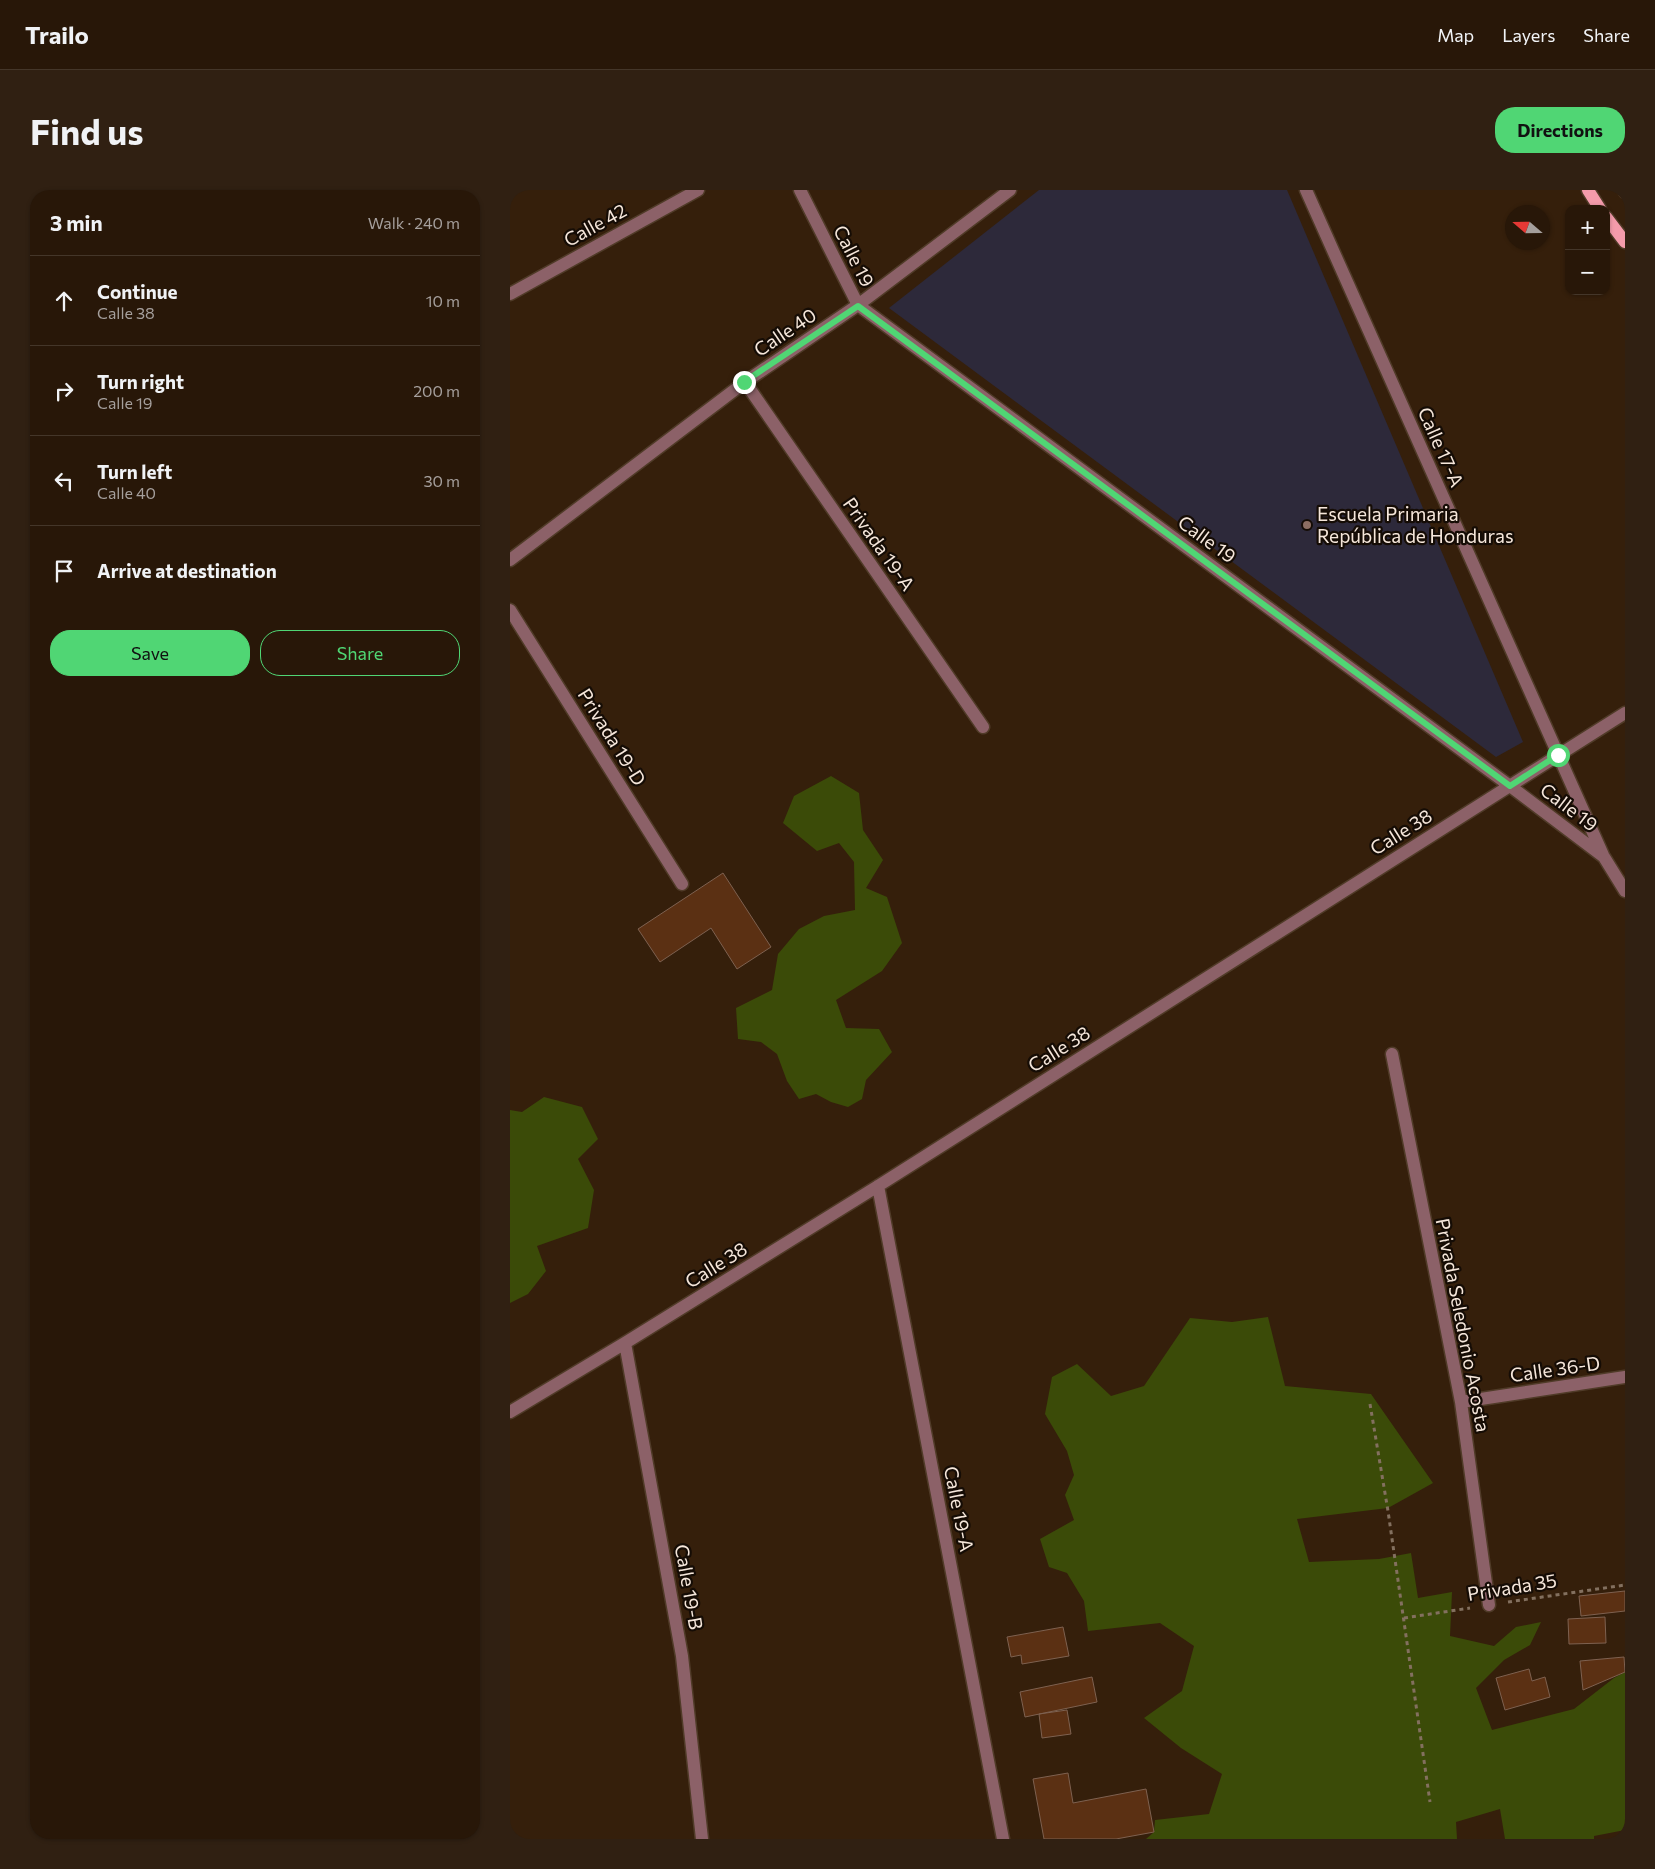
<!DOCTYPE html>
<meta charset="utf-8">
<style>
body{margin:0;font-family:Commissioner,sans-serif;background:#302012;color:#f1f3f6}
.controls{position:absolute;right:15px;top:15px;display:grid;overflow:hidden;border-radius:10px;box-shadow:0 1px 4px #0004}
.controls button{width:45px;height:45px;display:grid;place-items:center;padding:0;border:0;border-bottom:1px solid #443629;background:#281708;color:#f1f3f6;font:25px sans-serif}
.compass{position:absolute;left:995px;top:15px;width:45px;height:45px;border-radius:50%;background:#281708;box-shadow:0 1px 4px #0004;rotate:290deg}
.stop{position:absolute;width:15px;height:15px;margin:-11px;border:4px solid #50d674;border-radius:50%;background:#fff}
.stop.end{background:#50d674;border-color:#fff;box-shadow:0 1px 5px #0008}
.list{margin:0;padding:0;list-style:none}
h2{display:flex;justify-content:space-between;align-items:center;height:65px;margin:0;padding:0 20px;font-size:21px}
h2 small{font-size:16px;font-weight:400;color:#a59f9c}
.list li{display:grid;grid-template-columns:32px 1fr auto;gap:15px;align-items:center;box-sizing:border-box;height:90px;padding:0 20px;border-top:1px solid #443629}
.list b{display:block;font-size:19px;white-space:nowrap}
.list p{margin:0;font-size:16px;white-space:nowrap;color:#a59f9c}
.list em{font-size:16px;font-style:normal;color:#a59f9c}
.actions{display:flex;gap:10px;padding:15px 20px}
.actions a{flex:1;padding:11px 0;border:1px solid #50d674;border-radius:20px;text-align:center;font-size:18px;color:#50d674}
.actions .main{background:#50d674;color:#111}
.icon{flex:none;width:28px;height:28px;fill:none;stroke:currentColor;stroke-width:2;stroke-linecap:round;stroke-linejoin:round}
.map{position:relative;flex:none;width:1115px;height:1649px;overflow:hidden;border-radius:20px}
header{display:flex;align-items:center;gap:30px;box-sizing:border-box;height:70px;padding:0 25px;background:#281708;border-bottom:1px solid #443629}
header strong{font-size:24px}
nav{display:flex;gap:28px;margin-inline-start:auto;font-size:18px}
.intro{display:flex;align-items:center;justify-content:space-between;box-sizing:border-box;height:120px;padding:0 30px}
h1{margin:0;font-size:35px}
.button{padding:12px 22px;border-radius:20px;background:#50d674;color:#111;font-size:18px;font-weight:700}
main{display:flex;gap:30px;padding:0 30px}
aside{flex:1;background:#281708;border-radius:20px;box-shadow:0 1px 4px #0004}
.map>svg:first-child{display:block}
</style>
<header>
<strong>Trailo</strong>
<nav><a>Map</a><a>Layers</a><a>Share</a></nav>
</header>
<div class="intro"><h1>Find us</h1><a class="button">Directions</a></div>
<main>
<aside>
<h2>3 min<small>Walk · 240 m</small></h2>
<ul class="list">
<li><svg class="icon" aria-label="ahead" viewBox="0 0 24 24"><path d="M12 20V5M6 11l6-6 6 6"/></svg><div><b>Continue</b><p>Calle 38</p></div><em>10 m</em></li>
<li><svg class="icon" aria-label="right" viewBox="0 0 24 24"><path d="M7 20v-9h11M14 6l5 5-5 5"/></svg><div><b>Turn right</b><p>Calle 19</p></div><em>200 m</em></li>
<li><svg class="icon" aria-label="left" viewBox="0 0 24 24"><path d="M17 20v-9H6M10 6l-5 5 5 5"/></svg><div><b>Turn left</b><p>Calle 40</p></div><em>30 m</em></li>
<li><svg class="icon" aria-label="arrive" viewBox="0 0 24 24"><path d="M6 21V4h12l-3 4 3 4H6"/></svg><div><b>Arrive at destination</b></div></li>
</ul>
<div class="actions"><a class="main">Save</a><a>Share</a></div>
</aside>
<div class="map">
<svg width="1115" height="1649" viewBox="0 0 1115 1649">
<rect width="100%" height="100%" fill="#351f0b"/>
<path fill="#2d293a" d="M529 0H777L1013 552 986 567 379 118Z"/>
<path fill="#3b4b08" d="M321 586 349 603 353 640 373 670 356 698 377 707 392 753 372 781 326 810 336 838 369 839 382 862 356 890 352 909 338 917 321 912 306 904 289 909 277 891 267 864 251 852 228 849 226 818 262 800 268 764 289 739 314 726 345 720 344 672 329 653 307 661 273 633 284 606Z
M34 907 72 917 88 949 68 969 84 1000 78 1038 27 1056 36 1081 18 1104 0 1113V920L12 922Z
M758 1127 775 1196 861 1204 923 1293 878 1318 787 1329 799 1372 869 1369 901 1363 908 1408 942 1402 940 1446 984 1456 1006 1437 1031 1432 1020 1455 994 1470 966 1498 982 1540 1064 1519 1104 1488 1115 1482V1640L1084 1646V1649H995L990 1619 946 1632 947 1649H636L644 1642 645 1630 699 1624 712 1584 671 1558 634 1528 672 1501 684 1456 650 1433 578 1441 574 1411 557 1383 539 1377 530 1349 564 1330 555 1305 564 1285 557 1261 535 1224 542 1187 567 1174 601 1206 634 1196 680 1128 722 1132Z"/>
<path fill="#5b3013" stroke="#7e6150" d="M213 683 261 757 227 779 201 738 150 772 128 739Z
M1115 1401V1421L1071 1426 1069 1406Z
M1095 1427 1096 1453 1059 1454 1058 1429Z
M553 1437 559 1466 512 1474 511 1465 501 1467 497 1447Z
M1114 1467 1115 1482 1073 1500 1070 1471Z
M1019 1479 1022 1491 1035 1487 1040 1507 995 1520 986 1488Z
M582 1487 587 1512 515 1527 510 1502Z
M557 1520 561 1544 532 1548 529 1524Z
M558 1583 563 1613 636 1599 644 1642 606 1649H534L523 1589Z"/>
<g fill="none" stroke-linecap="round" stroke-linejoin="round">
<defs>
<path id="minor" d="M290 0 348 115 1000 596 1094 667 1115 701
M796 0 1093 665
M0 104 188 0
M235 192 473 537
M0 370 235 192 348 115 500 0
M0 420 172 694
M882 864 951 1212 979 1415
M368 996 493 1649
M115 1153 172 1466 192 1649
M951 1212 1115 1187
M0 1222 115 1153 368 996 1115 523"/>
<path id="major" d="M1078 0 1090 19
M1114 0 1115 2
M1096 27 1115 52"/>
</defs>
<use href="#minor" stroke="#503b28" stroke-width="15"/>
<use href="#major" stroke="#503b28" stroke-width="15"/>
<path stroke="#83705f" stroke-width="3" stroke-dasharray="4 4" stroke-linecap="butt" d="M860 1214 878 1321 920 1612
M998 1412 1115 1395
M894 1428 960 1418"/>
<use href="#minor" stroke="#8c6168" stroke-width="12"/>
<use href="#major" stroke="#f49bab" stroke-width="12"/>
</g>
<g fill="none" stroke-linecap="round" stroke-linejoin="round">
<path stroke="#50d674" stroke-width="6" d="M234 192 348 116 1000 596 1048 565"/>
</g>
<circle fill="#8d6e63" stroke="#150c05" stroke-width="2" cx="797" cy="335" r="5"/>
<g text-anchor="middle" stroke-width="4.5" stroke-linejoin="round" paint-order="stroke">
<g font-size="19" fill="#f6e7db" stroke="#150c05">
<text transform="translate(85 35) rotate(-29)" y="7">Calle 42</text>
<text transform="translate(344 66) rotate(63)" y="7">Calle 19</text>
<text transform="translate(275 142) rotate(-34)" y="7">Calle 40</text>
<text transform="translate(931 257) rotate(66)" y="7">Calle 17-A</text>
<text transform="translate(697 349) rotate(36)" y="7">Calle 19</text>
<text transform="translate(369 354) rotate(55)" y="7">Privada 19-A</text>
<text transform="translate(102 547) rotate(58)" y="7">Privada 19-D</text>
<text transform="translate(1059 617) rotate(37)" y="7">Calle 19</text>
<text transform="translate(891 642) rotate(-32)" y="7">Calle 38</text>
<text transform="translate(549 859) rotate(-32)" y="7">Calle 38</text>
<text transform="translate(206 1075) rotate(-32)" y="7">Calle 38</text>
<text transform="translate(953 1135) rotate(79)" y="7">Privada Seledonio Acosta</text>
<text transform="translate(1045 1179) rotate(-8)" y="7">Calle 36-D</text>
<text transform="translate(449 1319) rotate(79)" y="7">Calle 19-A</text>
<text transform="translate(179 1397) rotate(80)" y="7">Calle 19-B</text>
<text transform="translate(1002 1397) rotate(-9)" y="7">Privada 35</text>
</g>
<g font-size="19" fill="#f6e7db" stroke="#150c05" text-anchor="start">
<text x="807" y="331">Escuela Primaria<tspan x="807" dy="22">República de Honduras</tspan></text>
</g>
</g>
</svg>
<div class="controls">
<button>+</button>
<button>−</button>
</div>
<svg class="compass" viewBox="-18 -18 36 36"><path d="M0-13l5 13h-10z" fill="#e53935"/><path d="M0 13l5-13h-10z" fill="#a59f9c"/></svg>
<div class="stop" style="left:1048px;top:565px"></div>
<div class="stop end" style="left:234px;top:192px"></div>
</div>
</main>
